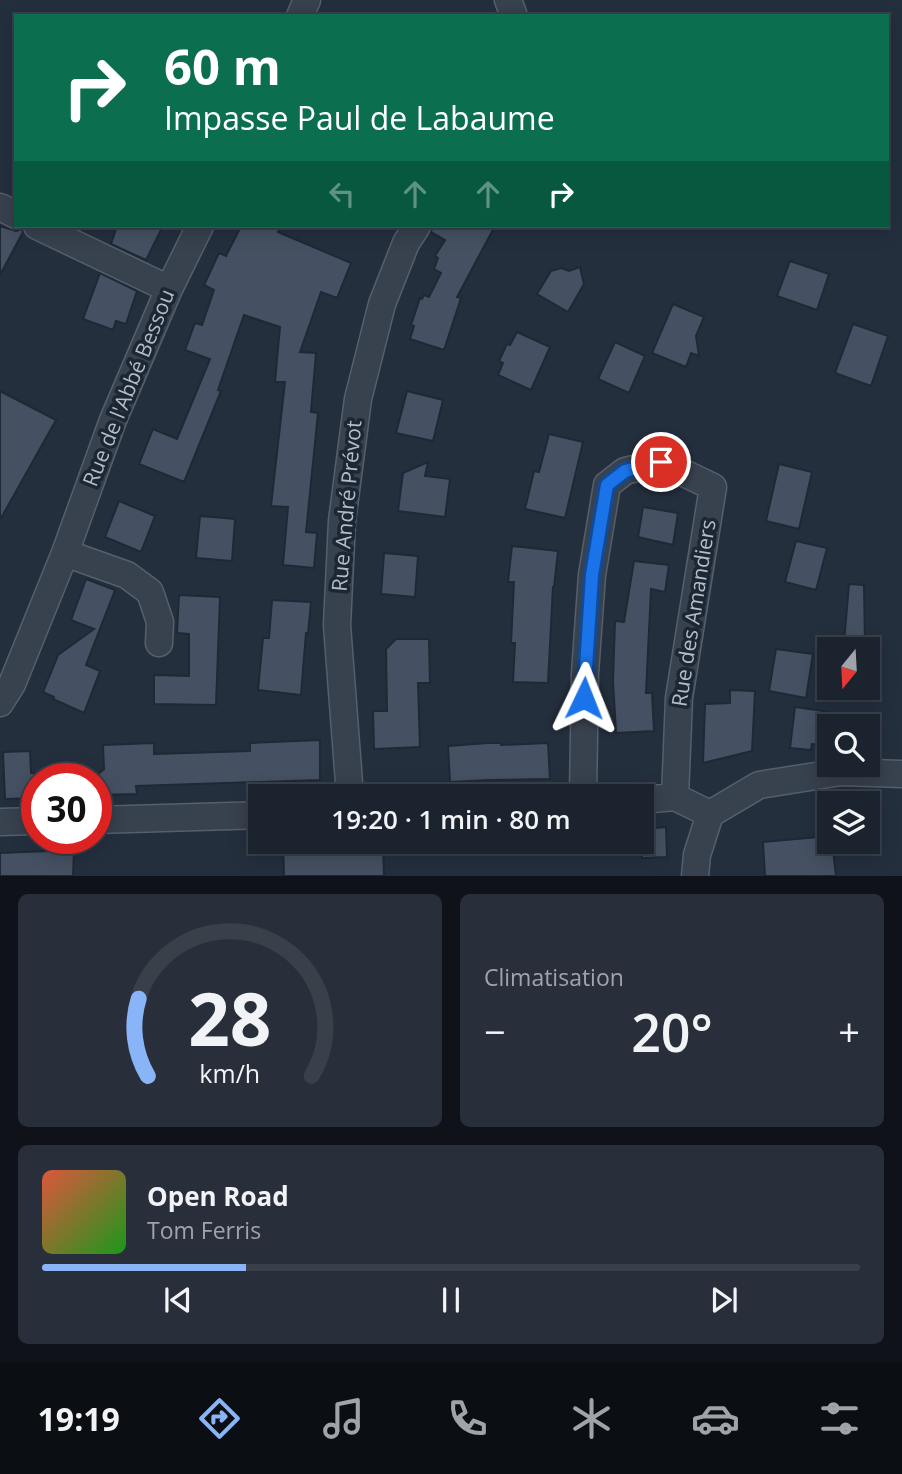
<!DOCTYPE html>
<html lang="fr">
<meta charset="utf-8">
<style>
body{margin:0;font-family:"Open Sans",sans-serif;background:#282f3a;color:#f1f3f6;height:100vh;display:flex;flex-direction:column;font-size:26px;white-space:nowrap}
*{box-sizing:border-box;margin:0}
p{font-size:23px;color:#a0a4aa}
.icon{flex:none;width:38px;height:38px;fill:none;stroke:currentColor;stroke-width:2;stroke-linecap:round;stroke-linejoin:round}
.map{position:relative;height:876px;overflow:hidden}
.drawer{display:flex;flex-direction:column;gap:18px;padding:18px;background:#0f1319;flex:1}
.drawer>*{flex:none}
.top-card{position:absolute;left:14px;top:14px;width:875px;height:214px;border-radius:0px;box-shadow:0 4px 18px #0003,0 0 0 2px #39404a;background:#0b6e4f;color:#fff;overflow:hidden}
.needle{width:46px;rotate:198deg}
.tools{position:absolute;left:817px;top:637px;display:grid;gap:14px}
.tools a{display:grid;place-items:center;width:63px;height:63px;border-radius:0px;background:#1b232e;box-shadow:0 4px 18px #0003,0 0 0 2px #39404a;font-size:35px}
.speed{position:absolute;left:21px;top:763px;display:flex;gap:14px;font-size:35px;font-weight:700;text-align:center}
.speed>*{display:grid;place-content:center;width:91px;height:91px;border-radius:50%;background:#1b232e;box-shadow:0 4px 18px #0003,0 0 0 2px #39404a;line-height:1}
.speed .limit{border:10px solid #d22;background:#fff;color:#111}
.pin{position:absolute;display:grid;place-items:center;width:60px;height:60px;color:#fff;margin:-30px;border:4px solid #fff;border-radius:50%;box-shadow:0 2px 7px #0007}
.me{position:absolute;width:77px;margin:-38px;rotate:2deg;stroke-linejoin:round;filter:drop-shadow(0 0 5px #0008)}
.turn{display:flex;align-items:center;gap:24px;height:147px;padding:0 35px;font-size:32px}
.turn .icon{width:91px;height:91px;stroke-width:2.5}
.turn b{display:block;font-size:49px;line-height:60px}
.lanes{display:flex;align-items:center;height:66px;padding:0 35px;background:#0003;justify-content:center;gap:35px;direction:ltr}
.lanes .off{opacity:.35}
.big{font-size:52px;font-weight:600;line-height:1.1}
.drawer .widget{flex:1;display:flex;flex-direction:column;justify-content:center;gap:10px;min-width:0;padding:0 24px;border-radius:10px;background:#282f3a}
.drawer .dial{align-items:center;gap:0}
.dial svg{height:182px;overflow:visible;fill:none;stroke:#39404a;stroke-width:7;stroke-linecap:round;text-anchor:middle}
.dial text{fill:#f1f3f6;stroke:none}
.song{display:flex;align-items:center;gap:21px}
.cover{width:84px;height:84px;border-radius:10px;background:linear-gradient(135deg,hsl(10 70% 55%),hsl(120 70% 35%))}
.played{height:7px;border-radius:4px;background:linear-gradient(90deg,#8ab4f8 25%,#39404a 25%)}
.keys{display:flex;justify-content:space-around;direction:ltr}
.heat{display:flex;justify-content:space-between;align-items:center;font-size:38px;direction:ltr}
.drawer .tiles{flex:1;display:grid;gap:18px;grid-template-columns:1fr 1fr}
.widget:last-child{grid-column:span 2}
.trip{position:absolute;left:248px;top:784px;width:406px;height:70px;border-radius:0px;background:#1b232e;box-shadow:0 4px 18px #0003,0 0 0 2px #39404a;font-weight:600;line-height:70px;text-align:center}
.tabs{display:flex;height:112px;justify-content:space-around;align-items:center;background:#0b0e12;color:#a0a4aa}
.tabs .icon{width:49px;height:49px}
.tabs .active{color:#8ab4f8}
.tabs b{font-size:32px;color:#f1f3f6}
.map>svg:first-child{display:block}
.building{fill:#455162;stroke:#1f2835;stroke-width:2}
.lines{fill:none;stroke-linecap:round;stroke-linejoin:round}
.minor-casing{stroke:#565f6c;stroke-width:29}
.minor{stroke:#38414e;stroke-width:26}
.route-casing{stroke:#114b97;stroke-width:18}
.route{stroke:#1a73e8;stroke-width:12}
.labels{text-anchor:middle;stroke-width:7;stroke-linejoin:round;paint-order:stroke}
.street-label{font-size:21px;fill:#b4bcc9;stroke:#1d2633}
</style>
<div class="map">
<svg width="902" height="876" viewBox="0 0 902 876">
<rect width="100%" height="100%" fill="#242f3e"/>
<path class="building" d="M0,226L16,231L22,229L23,232L0,275Z
M117,226H163L146,260L111,244Z
M241,226H282L278,232L351,263L337,298L321,292L300,352L316,353L311,412L318,413L306,532L317,533L314,568L283,565L288,507L271,506L285,382H275L280,327L244,315L218,390L221,391L184,482L139,464L153,429L177,439L210,359L185,350L195,323L202,325L214,290L204,285L219,253L226,256Z
M433,226H495L457,297L461,298L444,350L410,339L414,326L411,325L420,298L422,299L424,295L429,297L441,273L434,269L438,258L435,256L445,240L431,232Z
M790,261L829,274L817,310L777,296Z
M580,267L584,284L568,312L537,294L551,271L561,268L569,271Z
M100,273L137,291L126,324L116,321L113,330L83,319Z
M673,304L704,317L696,336L699,356L691,353L686,367L652,353Z
M853,324L888,336L871,386L835,373Z
M517,332L550,347L531,390L498,375L503,363L499,361L507,344L510,345Z
M615,342L645,356L629,393L598,379Z
M0,391L56,420L0,520Z
M407,391L443,400L433,441L396,433Z
M549,434L583,442L565,518L525,509L534,471L539,472Z
M428,462L425,476L450,479L445,517L398,511L403,473Z
M779,464L812,472L799,529L766,521Z
M119,501L155,516L141,552L105,537Z
M643,507L678,513L673,545L638,537Z
M200,516L235,519L232,561L196,558Z
M796,541L827,548L816,590L785,582Z
M512,546L558,551L554,587H553L548,683L513,682L515,643H511L514,582H508Z
M384,553L418,556L415,597L381,594Z
M634,561L669,565L665,592L651,589L646,693H652L654,731L616,733L613,681L615,621L624,622Z
M86,579L115,590L86,665L100,671L84,713L53,699L54,697L43,692L58,655L94,629L71,620Z
M849,584L864,585L865,644L844,643Z
M179,595L220,597L216,705L154,704V675L189,676V634L177,633Z
M272,600L311,602L308,633H306L301,695L258,690L263,638H269Z
M396,639H429L430,683H418L420,747L374,749L373,711H387L386,649Z
M776,649L813,654L806,698L769,691Z
M730,690L755,691L752,751L703,763L705,704L730,703Z
M795,707L830,712V746L812,744L811,750L790,748Z
M320,740V780L136,786L137,794L96,795V776L104,769L103,745L154,743V754L250,751V743Z
M488,743H501V745L548,743L550,779L491,780L450,782L448,746Z
M30,751L31,773H37V798L5,799L3,752Z
M666,827L667,857L642,858V829Z
M830,836V842H832L836,876H765L763,842Z
M283,842H383L384,876H284Z
M74,850L73,876H0V853Z"/>
<g class="lines">
<defs>
<path id="minor" d="M508,0L514,16
M300,16L307,0
M0,207L16,215
M37,226L169,289
M65,553L127,575L150,592L160,622L159,643
M0,703L12,684L65,553L113,420L169,289L200,226
M350,796L337,625L342,521L358,399L382,304L406,243L417,226
M583,796L585,673L592,575L607,485L625,471L661,462L713,487L679,698L675,797
M642,800L675,797L710,814L759,785L841,772L902,774
M96,820L261,815
M0,822L37,821
M695,876L697,855L710,814"/>
</defs>
<use href="#minor" class="minor-casing"/>
<use href="#minor" class="minor"/>
</g>
<g class="lines">
<defs>
<path id="route" d="M584,698L592,575L607,485L625,471L661,462"/>
</defs>
<use href="#route" class="route-casing"/>
<use href="#route" class="route"/>
</g>
<g class="labels">
<g class="street-label">
<text transform="translate(129 388) rotate(-68)" y="7">Rue de l'Abbé Bessou</text>
<text transform="translate(347 506) rotate(-85)" y="7">Rue André Prévot</text>
<text transform="translate(694 613) rotate(-81)" y="7">Rue des Amandiers</text>
</g>
</g>
</svg>
<div class="tools">
<a><svg class="needle" viewBox="-14 -14 28 28"><path d="M0-13l5 13h-10z" fill="#e53935"/><path d="M0 13l5-13h-10z" fill="#a0a4aa"/></svg></a>
<a><svg class="icon" aria-label="search" viewBox="0 0 24 24"><circle cx="10" cy="10" r="6"/><path d="M15 15l6 6"/></svg></a>
<a><svg class="icon" aria-label="layers" viewBox="0 0 24 24"><path d="M12 4l9 5-9 5-9-5zM3 14l9 5 9-5"/></svg></a>
</div>
<div class="speed"><div class="limit">30</div></div>
<div class="pin" style="left:661px;top:462px;background:#d93025"><svg class="icon" aria-label="arrive" viewBox="0 0 24 24"><path d="M6 21V4h12l-3 4 3 4H6"/></svg></div>
<svg class="me" style="left:584px;top:698px" viewBox="-20 -20 40 40"><path d="M0-17L14 15 0 8-14 15z" fill="#1a73e8" stroke="#fff" stroke-width="4"/></svg>
<div class="trip">19:20 · 1 min · 80 m</div>
<div class="top-card">
<div class="turn"><svg class="icon" aria-label="right" viewBox="0 0 24 24"><path d="M7 20v-9h11M14 6l5 5-5 5"/></svg><div><b>60 m</b>Impasse Paul de Labaume</div></div>
<div class="lanes"><svg class="icon off" aria-label="left" viewBox="0 0 24 24"><path d="M17 20v-9H6M10 6l-5 5 5 5"/></svg><svg class="icon off" aria-label="ahead" viewBox="0 0 24 24"><path d="M12 20V5M6 11l6-6 6 6"/></svg><svg class="icon off" aria-label="ahead" viewBox="0 0 24 24"><path d="M12 20V5M6 11l6-6 6 6"/></svg><svg class="icon" aria-label="right" viewBox="0 0 24 24"><path d="M7 20v-9h11M14 6l5 5-5 5"/></svg></div>
</div>
</div>
<section class="drawer">
<div class="tiles">
<div class="widget dial"><svg viewBox="0 0 100 80">
<path d="M14 69A42 42 0 1 1 86 69"/>
<path d="M14 69A42 42 0 0 1 10 35" stroke="#8ab4f8"/>
<text x="50" y="56" font-size="32" font-weight="700">28</text>
<text x="50" y="72" font-size="11">km/h</text>
</svg></div>
<div class="widget"><p>Climatisation</p>
<div class="heat"><a>−</a><b class="big">20°</b><a>+</a></div>
</div>
<div class="widget">
<div class="song"><i class="cover"></i><div><b>Open Road</b><p>Tom Ferris</p></div></div>
<div class="played"></div>
<div class="keys"><svg class="icon" aria-label="previous" viewBox="0 0 24 24"><path d="M18 5L8 12l10 7zM5 5v14"/></svg><svg class="icon" aria-label="pause" viewBox="0 0 24 24"><path d="M8 5v14M16 5v14"/></svg><svg class="icon" aria-label="next" viewBox="0 0 24 24"><path d="M6 5l10 7-10 7zM19 5v14"/></svg></div>
</div>
</div>
</section>
<nav class="tabs">
<b>19:19</b>
<svg class="icon active" aria-label="directions" viewBox="0 0 24 24"><path d="M12 3l9 9-9 9-9-9zM9 14v-3h6M13 9l2 2-2 2"/></svg>
<svg class="icon" aria-label="music" viewBox="0 0 24 24"><path d="M9 18V5l10-2v13"/><circle cx="6" cy="18" r="3"/><circle cx="16" cy="16" r="3"/></svg>
<svg class="icon" aria-label="phone" viewBox="0 0 24 24"><path d="M5 4h4l2 5-3 2q2 4 5 5l2-3 5 2v4C11 20 4 13 5 4z"/></svg>
<svg class="icon" aria-label="climate" viewBox="0 0 24 24"><path d="M12 3v18M4 7l16 10M4 17L20 7"/></svg>
<svg class="icon" aria-label="car" viewBox="0 0 24 24"><path d="M5 17H2v-5l4-1 3-4h7l3 4 3 1v5h-3M9 17h6M6 11h13"/><circle cx="7" cy="17" r="2"/><circle cx="17" cy="17" r="2"/></svg>
<svg class="icon" aria-label="filters" viewBox="0 0 24 24"><path d="M4 7h16M4 17h16"/><circle cx="9" cy="7" r="2"/><circle cx="15" cy="17" r="2"/></svg>
</nav>
